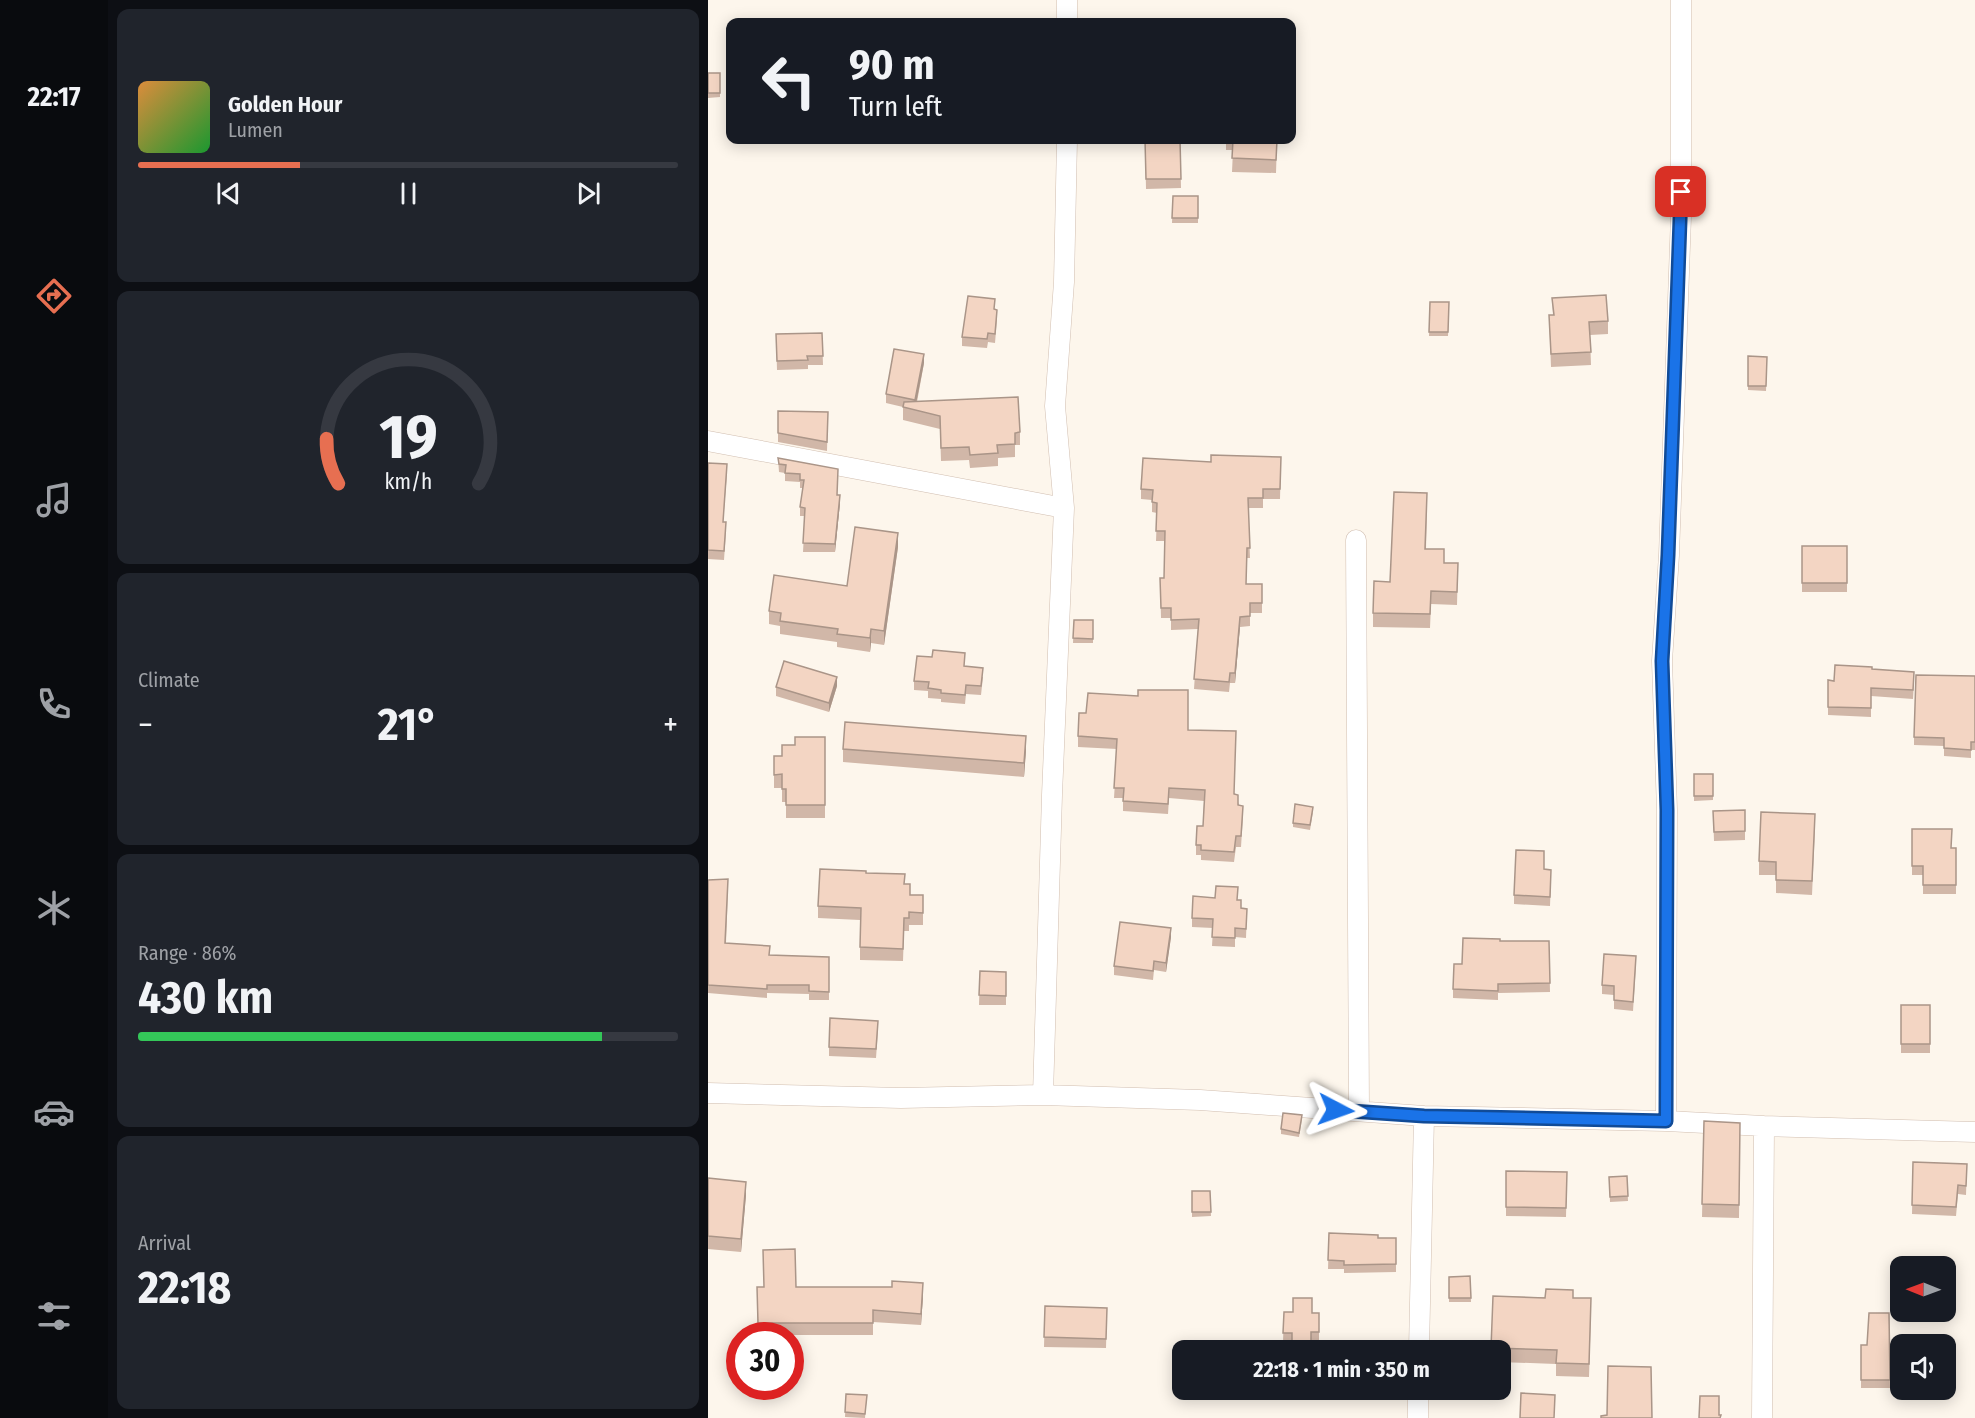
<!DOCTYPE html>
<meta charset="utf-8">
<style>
body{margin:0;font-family:"Fira Sans Condensed",sans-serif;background:#20242c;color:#f1f3f6;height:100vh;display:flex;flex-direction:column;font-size:22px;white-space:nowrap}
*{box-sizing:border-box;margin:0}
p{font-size:20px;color:#9ea1a6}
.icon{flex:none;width:33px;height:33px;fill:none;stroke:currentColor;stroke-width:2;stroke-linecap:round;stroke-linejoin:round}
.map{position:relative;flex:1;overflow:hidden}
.sheet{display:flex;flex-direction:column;gap:9px;padding:9px;background:#0d0f14;width:600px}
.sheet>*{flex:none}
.hud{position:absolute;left:18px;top:18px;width:570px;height:126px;border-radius:12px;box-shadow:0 3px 15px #0003;background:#171b24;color:#f1f3f6;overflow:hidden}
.needle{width:39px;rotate:271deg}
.buttons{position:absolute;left:1182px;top:1256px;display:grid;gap:12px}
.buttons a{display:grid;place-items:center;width:66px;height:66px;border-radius:12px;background:#171b24;box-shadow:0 3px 15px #0003;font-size:30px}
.speed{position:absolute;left:18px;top:1322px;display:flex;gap:12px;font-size:30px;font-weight:700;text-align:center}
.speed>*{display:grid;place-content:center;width:78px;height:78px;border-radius:50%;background:#171b24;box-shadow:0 3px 15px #0003;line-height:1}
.speed .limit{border:9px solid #d22;background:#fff;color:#111}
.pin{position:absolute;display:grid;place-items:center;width:51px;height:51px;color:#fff;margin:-26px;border-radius:12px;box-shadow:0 3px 9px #0006}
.me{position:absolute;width:66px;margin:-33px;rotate:94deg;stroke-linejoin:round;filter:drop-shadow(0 0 4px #0008)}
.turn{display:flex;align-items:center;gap:21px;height:126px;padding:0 24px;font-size:27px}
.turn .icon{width:78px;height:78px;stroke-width:2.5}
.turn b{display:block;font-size:42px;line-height:51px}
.big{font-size:45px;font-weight:700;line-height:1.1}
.sheet .widget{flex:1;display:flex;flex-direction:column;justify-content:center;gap:9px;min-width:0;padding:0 21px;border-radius:12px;background:#20242c}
.sheet .dial{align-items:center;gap:0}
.dial svg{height:156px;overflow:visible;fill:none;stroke:#363941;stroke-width:7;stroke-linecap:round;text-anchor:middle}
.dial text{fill:#f1f3f6;stroke:none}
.song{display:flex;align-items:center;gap:18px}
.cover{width:72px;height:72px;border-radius:9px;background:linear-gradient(135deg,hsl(30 70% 55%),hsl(130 70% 35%))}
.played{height:6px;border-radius:3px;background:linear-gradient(90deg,#e76f51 30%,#363941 30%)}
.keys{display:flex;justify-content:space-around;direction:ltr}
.heat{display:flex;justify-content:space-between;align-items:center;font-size:33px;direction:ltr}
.charge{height:9px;border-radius:4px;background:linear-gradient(90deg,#34c759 86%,#363941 0)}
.trip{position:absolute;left:464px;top:1340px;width:339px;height:60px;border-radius:12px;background:#171b24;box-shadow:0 3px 15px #0003;font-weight:700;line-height:60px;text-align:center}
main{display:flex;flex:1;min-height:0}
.dock{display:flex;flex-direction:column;width:108px;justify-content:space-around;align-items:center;background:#090b0e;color:#9ea1a6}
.dock .icon{width:42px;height:42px}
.dock .current{color:#e76f51}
.dock b{font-size:27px;color:#f1f3f6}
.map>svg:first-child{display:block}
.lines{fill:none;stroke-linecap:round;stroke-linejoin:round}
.street-casing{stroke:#d1beb0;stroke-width:21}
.street{stroke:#fff;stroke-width:20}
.wall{fill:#d1b7a8}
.shaded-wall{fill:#aa9588}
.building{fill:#f3d5c3;stroke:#aa9588;stroke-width:1.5}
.route-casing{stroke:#114b97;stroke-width:15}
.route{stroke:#1a73e8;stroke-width:10}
</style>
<main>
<nav class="dock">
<b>22:17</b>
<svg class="icon current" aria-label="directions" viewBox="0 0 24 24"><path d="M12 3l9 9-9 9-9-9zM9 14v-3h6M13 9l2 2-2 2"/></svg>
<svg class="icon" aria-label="music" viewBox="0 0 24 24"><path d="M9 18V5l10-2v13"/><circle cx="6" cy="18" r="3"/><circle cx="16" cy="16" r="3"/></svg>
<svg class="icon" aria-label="phone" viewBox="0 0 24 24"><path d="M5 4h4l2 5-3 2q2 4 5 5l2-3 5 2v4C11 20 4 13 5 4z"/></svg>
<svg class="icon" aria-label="climate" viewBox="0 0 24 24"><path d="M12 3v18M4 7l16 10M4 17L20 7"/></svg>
<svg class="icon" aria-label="car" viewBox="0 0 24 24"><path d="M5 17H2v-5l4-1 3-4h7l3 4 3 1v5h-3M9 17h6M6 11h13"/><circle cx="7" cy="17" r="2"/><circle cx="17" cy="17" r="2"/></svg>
<svg class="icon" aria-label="filters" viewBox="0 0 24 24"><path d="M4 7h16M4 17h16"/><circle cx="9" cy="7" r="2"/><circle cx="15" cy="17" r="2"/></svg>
</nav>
<section class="sheet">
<div class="widget">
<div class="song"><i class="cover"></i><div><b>Golden Hour</b><p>Lumen</p></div></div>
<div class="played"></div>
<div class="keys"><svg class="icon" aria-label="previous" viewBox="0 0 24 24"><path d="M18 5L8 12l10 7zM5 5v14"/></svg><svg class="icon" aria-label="pause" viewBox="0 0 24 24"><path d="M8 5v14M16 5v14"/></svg><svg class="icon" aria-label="next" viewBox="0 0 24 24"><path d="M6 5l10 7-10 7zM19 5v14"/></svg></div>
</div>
<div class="widget dial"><svg viewBox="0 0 100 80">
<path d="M14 69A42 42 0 1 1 86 69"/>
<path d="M14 69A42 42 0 0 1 8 46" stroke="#e76f51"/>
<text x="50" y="56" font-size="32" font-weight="700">19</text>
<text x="50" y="72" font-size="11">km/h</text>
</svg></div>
<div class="widget"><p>Climate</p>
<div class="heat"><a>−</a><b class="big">21°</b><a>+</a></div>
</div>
<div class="widget"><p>Range · 86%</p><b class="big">430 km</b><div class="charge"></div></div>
<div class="widget"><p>Arrival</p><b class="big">22:18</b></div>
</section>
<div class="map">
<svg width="1267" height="1418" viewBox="0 0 1267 1418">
<rect width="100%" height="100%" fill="#fdf6ec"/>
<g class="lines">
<defs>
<path id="street" d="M359,0V22
M0,441L356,508
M648,540L651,1111
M0,1093L193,1098L335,1095L492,1100L716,1116L958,1121L1056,1126L1267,1132
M335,1095L344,795L356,508L347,406L356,282L359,140
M958,1121L959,810L954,661L961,555L973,216V0
M711,1350L716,1116
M710,1418V1389
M1054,1418L1056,1126"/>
</defs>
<use href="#street" class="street-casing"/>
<use href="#street" class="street"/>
</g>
<path class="wall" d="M0,73H12V97L0,98Z
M437,140H472L473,188L438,189Z
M518,140H569L568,173L524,172L525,150H518Z
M465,196H490V223H464Z
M844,298L900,321V334L882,335L883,365L843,367L841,315H845Z
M722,302H741L740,336H721Z
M287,309L289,319L287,343L280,342L279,348L254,346V337Z
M114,333L115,365H100V369L69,370L68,334Z
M1040,356L1059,357L1058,391L1040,390Z
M216,363L209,402L312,432V445H307V457L290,458V466L262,468L261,460L233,461L232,429L195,420V407L178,403V394Z
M70,411L120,412L119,451L70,442Z
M573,457L572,499H555V508H540L542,558H539L538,584H554V613H542V626L532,627L527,683H522L521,692L486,689L490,629L463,630V618H453L452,578H456L457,541H448L449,513L444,512V500L433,499V489L503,462Z
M70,458L130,495L132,503L127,552H95L97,516H92V507L95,488H92V482L77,481V473L71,472Z
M0,463L19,474L15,522L18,531L16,560L0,559Z
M719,506L718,549L736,563H750L749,605L723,604L722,628L665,627V613L682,582Z
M1094,546H1139V592H1094Z
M190,547L176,645L163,643L162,652L129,647V642L72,634V626L61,624V611L139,586Z
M366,620H385V643H365Z
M257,666L275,677L273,695L258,694L257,704L233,702V699L220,698V691L206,690V681Z
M1164,669L1206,681L1205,699L1163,696V717L1120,715V680L1126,681Z
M1267,676V750H1263V758L1236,756V746L1206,745V737Z
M129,686L121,712L68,696V687Z
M480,730L527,794L535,816L533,847H528L526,862L493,860V855H488V845L495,826L496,801L461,798L460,814L415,811V798H406L409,749L370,747V736Z
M117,737V818H78V802H74V788H66V756H74L87,745Z
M135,749L318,750L316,777L135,762Z
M986,774H1005V800L986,801Z
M1037,810V840L1006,841L1005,811Z
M605,812L602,830L585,827V823Z
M1107,828L1104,895L1068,893V875H1051V861Z
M1204,829L1243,848H1248V894H1215V875H1204Z
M836,869L843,879L842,906L806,904V895Z
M158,873L196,884L202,895H215V925H201V931H196L195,961L152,960V920L110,918V906Z
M0,880L20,888L18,943L62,955L121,957V1000H101V994L59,993V998L0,993Z
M529,900L533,908L539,909L538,938L527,937V947L504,946L505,928L484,927V918Z
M463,937L458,972L446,970L445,980L406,975V966Z
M792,941H841L842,992L790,993V1000L745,998V989L754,964Z
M928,965L925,1011L906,1009V995L894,994V985Z
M272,971L298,972V1005H271Z
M1193,1005H1222V1053H1193Z
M170,1030L168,1058L121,1056V1047Z
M594,1119L591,1137L573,1134V1129Z
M996,1121L1032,1123L1031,1218L994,1217Z
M1205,1162L1259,1164L1258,1195L1250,1194L1248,1216L1204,1214Z
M798,1171L859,1172L858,1217L798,1216Z
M919,1176L920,1201L902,1202L901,1177Z
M0,1178L38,1195L33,1252L0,1249Z
M484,1191H502L503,1216L484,1217Z
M621,1233L670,1238H688V1272L636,1273V1269H620Z
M762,1276L763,1302H741V1277Z
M49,1287H88L215,1295L213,1325L165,1322V1335H50Z
M785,1296L865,1298L883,1312L881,1377L848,1376V1364L792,1362V1350H783Z
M337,1306L399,1308L398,1348L336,1347Z
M576,1312L611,1313V1341H603V1350H584V1342H575Z
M1181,1313L1182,1388H1153V1345H1159Z
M138,1394L159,1395L157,1418L137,1417Z"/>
<path class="shaded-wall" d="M216,354V363L207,409V400Z
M132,495V503L127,552V544Z
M190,533V547L176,645V631Z
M532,617V627L527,683V673Z
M163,629V643L162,652V638Z
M129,677V686L121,712V703Z
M318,736V750L316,777V763Z
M463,928V937L458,972V963Z
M38,1182V1195L33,1252V1239Z
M215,1283V1295L213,1325V1314Z"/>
<path class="building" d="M0,73H12V93H0Z
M437,140H472L473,179H438Z
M525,140H569L568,160L524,158Z
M465,196H490V218H464Z
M898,295L900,321L881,322L883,352L843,354L841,315H846L844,298Z
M260,296L287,299L286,309L289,310L287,334L280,333L279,339L254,337Z
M722,302H741L740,332H721Z
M114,333L115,356H99L100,360L69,361L68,334Z
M186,349L216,354L207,400L178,394Z
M1040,356L1059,357L1058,386H1040Z
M310,397L312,432L307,433V444L289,445L290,453L262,455L261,447L233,448L232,416L195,407L196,402Z
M70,411L120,412L119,442L70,433Z
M503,455L573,457L572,489H555V498H540L542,548H539L538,584H554V603H542V616L532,617L527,673H522L521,682L486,679L491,619L463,620V608H453L452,578H456L457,531H448L449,503L444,502L445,490L433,489L435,458L503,462Z
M70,458L130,469L129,495H132L127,544L95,543L97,508L92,507L96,480H92V474L77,473L78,465L71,464Z
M0,463L19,464L15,522H18L16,551L0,550Z
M686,492L719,493L717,549H736V563H750L749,592L723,591L722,614L665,613L666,581L682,582Z
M147,527L190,533L176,631L163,629L162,638L129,634L130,629L72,621L73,613L61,611L66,575L139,586Z
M1094,546H1139V583H1094Z
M366,620H385V639L365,638Z
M225,650L257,653L256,666L275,668L273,686L258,685L257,695L233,693V690L220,688L221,682L206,681L209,656L224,657Z
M76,661L129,677L121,703L68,687Z
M1127,665L1164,667V669L1206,672L1205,690L1163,688V708L1120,707V680L1126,681Z
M1208,675L1267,676V742H1263V750L1236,748V738L1206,737Z
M430,690H480V730L528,731L526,794L530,795V805L535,806L533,836H528L526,852L493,850V845H488L489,826H495L497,790L461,788L460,804L415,801L416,788H406L409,739L370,736L371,713H378L380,693L430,696Z
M137,722L318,736L316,763L135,749Z
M87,737H117V805H78V789H74V774L66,775V756H74V745H87Z
M986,774H1005V796H986Z
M587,804L605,807L602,825L585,823Z
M1037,810V831L1006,832L1005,811Z
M1053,812L1107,814L1104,881L1068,880V862L1051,861Z
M1204,829H1244L1243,848H1248V885H1215V866H1204Z
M808,850L836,851V869L843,870L842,897L806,895Z
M112,869L158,871V873L197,874L196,884H202V895H215V913L201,912V918H196L195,949L152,947L153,908L110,906Z
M20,879L17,943L62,946L61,955L121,957V992L101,991V985H59V989L0,985V880Z
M508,886L530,887L529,900H533V908L539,909L538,929L527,928V938L504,937L505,919L484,918L485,896L507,898Z
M412,922L463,928L458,963L446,961L445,971L406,966Z
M755,938L792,939V941H841L842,983L790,984V991L745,989L746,964H754Z
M896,954L928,956L925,1002L906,1000V986L894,985Z
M272,971L298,972V996L271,995Z
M1193,1005H1222V1044H1193Z
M122,1018L170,1021L168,1049L121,1047Z
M575,1113L594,1115L591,1133L573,1129Z
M996,1121L1032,1123L1031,1205L994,1204Z
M1205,1162L1259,1164L1258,1186L1250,1185L1248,1207L1204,1205Z
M798,1171L859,1172L858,1208L798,1207Z
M919,1176L920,1196L902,1197L901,1177Z
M0,1178L38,1182L33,1239L0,1236Z
M484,1191H502L503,1212H484Z
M621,1233L670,1235V1238H688V1264L636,1265V1261L620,1260Z
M87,1249L88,1287H184V1281L215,1283L213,1314L165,1310V1323H50L49,1287H56L55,1250Z
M762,1276L763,1298H741V1277Z
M838,1289L865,1290V1298H883L881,1364L848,1363L849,1350L783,1348L785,1296L837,1298Z
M585,1298H604V1313H611V1332H603V1346H584V1333H575L576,1312H585Z
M337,1306L399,1308L398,1339L336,1337Z
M1161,1313H1181L1182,1380H1153V1345H1159Z
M900,1366L943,1367L944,1418H893V1416L899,1415Z
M813,1393L847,1395L846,1418H812Z
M138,1394L159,1395L157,1414L137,1412Z
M992,1396H1011V1415H1013L1012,1418H991Z"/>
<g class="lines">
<defs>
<path id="route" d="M628,1110L716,1116L958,1121L959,810L954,661L960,555L973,192"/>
</defs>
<use href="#route" class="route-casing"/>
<use href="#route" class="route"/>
</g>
</svg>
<div class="buttons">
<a><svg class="needle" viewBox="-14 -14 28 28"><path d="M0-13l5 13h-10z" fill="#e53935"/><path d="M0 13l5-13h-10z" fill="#9ea1a6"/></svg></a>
<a><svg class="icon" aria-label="sound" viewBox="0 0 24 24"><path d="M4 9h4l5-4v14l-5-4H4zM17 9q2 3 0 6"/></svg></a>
</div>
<div class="speed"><div class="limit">30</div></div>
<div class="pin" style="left:973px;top:192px;background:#d93025"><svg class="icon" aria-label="arrive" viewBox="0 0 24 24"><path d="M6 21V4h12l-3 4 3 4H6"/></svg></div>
<svg class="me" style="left:628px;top:1110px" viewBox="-20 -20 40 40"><path d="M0-17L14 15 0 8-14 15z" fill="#1a73e8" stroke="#fff" stroke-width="4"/></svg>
<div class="trip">22:18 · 1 min · 350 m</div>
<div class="hud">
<div class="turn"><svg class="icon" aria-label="left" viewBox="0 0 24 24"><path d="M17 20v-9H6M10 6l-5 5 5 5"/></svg><div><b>90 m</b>Turn left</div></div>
</div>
</div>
</main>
